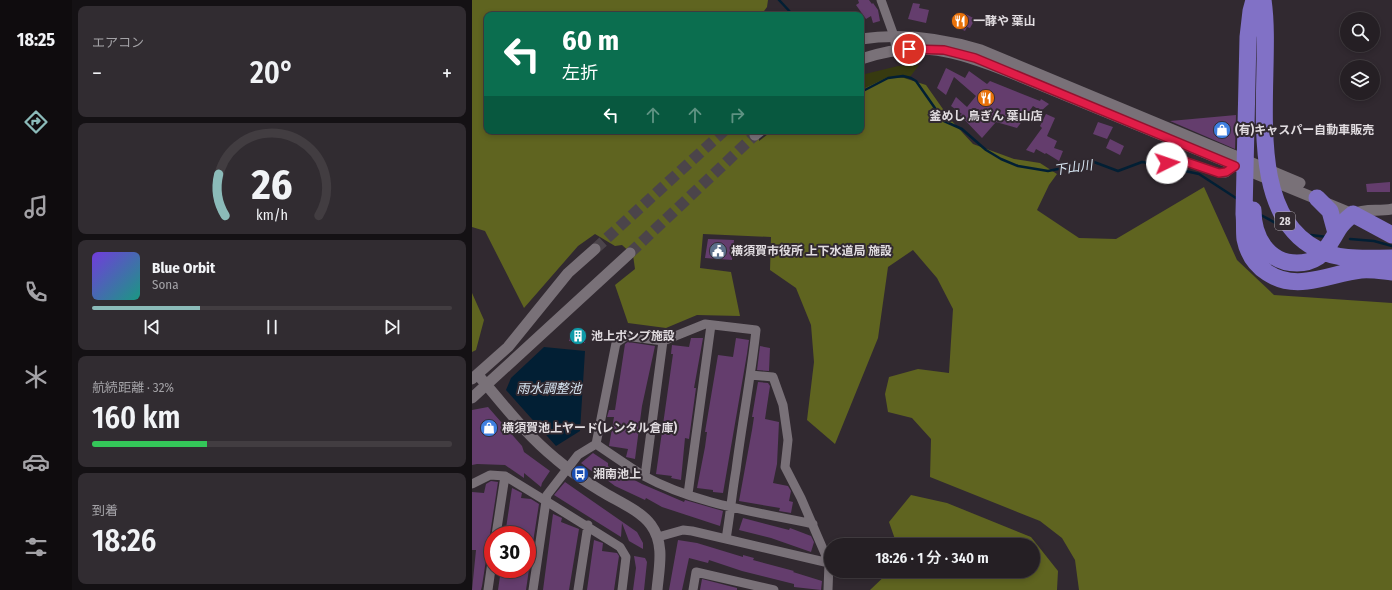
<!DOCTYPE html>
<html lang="ja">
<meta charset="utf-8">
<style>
body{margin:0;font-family:"Fira Sans Condensed","Noto Sans JP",sans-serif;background:#312c31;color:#f1f3f6;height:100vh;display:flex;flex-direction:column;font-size:15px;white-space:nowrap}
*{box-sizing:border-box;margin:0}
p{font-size:13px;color:#a3a2a6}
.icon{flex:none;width:22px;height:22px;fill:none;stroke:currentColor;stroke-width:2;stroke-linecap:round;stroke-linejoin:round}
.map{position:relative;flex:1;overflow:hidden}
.panel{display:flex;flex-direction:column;gap:6px;padding:6px;background:#141114;width:400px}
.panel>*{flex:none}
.banner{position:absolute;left:12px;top:12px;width:380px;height:122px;border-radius:8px;box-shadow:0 2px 6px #0003,0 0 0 1px #423d41;background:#0b6e4f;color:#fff;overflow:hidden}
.buttons{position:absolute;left:868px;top:12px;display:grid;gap:8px}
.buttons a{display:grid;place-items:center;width:40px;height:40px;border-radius:50%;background:#251f24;box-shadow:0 2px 6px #0003,0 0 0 1px #423d41;font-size:20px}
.speed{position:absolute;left:12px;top:526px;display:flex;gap:8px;font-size:20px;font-weight:700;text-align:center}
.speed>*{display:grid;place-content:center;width:52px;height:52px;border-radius:50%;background:#251f24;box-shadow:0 2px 6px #0003,0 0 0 1px #423d41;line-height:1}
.speed .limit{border:6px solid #d22;background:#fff;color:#111}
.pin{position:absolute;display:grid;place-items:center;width:34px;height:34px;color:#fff;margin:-17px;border:2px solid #fff;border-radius:50%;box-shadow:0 1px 4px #0007}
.me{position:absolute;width:44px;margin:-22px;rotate:86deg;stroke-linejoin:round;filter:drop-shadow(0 0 3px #0008)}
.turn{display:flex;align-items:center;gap:14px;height:84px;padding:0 12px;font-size:18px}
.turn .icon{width:52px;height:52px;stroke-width:2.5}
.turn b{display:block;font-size:28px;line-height:34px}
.lanes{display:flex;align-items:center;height:38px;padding:0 12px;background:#0003;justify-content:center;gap:20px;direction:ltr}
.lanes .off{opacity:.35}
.big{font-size:30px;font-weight:600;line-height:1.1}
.panel .card{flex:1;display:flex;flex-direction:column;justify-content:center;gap:6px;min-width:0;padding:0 14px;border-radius:8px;background:#312c31}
.panel .dial{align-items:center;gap:0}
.dial svg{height:104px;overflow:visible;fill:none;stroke:#423d41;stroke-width:7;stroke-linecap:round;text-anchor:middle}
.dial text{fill:#f1f3f6;stroke:none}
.song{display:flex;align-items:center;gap:12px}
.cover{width:48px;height:48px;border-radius:6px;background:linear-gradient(135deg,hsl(260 70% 55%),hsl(170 70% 35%))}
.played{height:4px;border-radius:2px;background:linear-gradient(90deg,#8bbbb9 30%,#423d41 30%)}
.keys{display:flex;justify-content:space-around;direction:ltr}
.heat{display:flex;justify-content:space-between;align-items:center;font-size:22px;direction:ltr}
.charge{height:6px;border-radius:3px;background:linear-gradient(90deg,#34c759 32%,#423d41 0)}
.trip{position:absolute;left:352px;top:538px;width:216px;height:40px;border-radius:20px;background:#251f24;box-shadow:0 2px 6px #0003,0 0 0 1px #423d41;font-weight:600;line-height:40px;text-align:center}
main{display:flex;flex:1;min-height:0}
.dock{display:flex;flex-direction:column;width:72px;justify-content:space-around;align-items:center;background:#0f0c0e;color:#a3a2a6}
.dock .icon{width:28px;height:28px}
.dock .current{color:#8bbbb9}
.dock b{font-size:18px;color:#f1f3f6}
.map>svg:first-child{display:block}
.green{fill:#373a10}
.forest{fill:#5f6420}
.water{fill:#021f34}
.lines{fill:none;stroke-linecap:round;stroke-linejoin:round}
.stream{stroke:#021f34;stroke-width:2.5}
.building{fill:#643d6d}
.tertiary-tunnel{stroke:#4b444a;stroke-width:11;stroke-dasharray:11 5.5;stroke-linecap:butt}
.minor{stroke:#797178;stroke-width:9}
.tertiary{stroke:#797178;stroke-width:11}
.motorway{stroke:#8171c6;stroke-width:17}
.route-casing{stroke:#92132f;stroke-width:10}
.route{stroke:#e11d48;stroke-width:7}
.labels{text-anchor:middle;stroke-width:4;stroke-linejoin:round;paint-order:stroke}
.shield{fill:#312930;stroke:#aca6ab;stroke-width:1}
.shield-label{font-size:11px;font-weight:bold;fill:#e1dce0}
.poi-label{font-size:12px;font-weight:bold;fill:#e1dce0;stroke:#312930;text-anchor:start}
.water-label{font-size:13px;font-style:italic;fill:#d5e4f1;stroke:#312930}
</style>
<main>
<nav class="dock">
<b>18:25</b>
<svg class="icon current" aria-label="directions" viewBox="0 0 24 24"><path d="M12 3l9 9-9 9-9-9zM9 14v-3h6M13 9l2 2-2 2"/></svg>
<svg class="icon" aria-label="music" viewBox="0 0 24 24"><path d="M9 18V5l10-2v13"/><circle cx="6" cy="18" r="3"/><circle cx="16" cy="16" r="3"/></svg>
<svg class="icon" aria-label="phone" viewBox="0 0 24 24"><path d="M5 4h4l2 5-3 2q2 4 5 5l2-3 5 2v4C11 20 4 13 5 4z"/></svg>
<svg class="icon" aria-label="climate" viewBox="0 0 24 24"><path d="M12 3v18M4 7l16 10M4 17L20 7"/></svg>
<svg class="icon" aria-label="car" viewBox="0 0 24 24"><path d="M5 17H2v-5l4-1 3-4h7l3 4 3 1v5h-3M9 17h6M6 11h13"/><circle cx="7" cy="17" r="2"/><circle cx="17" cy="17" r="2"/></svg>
<svg class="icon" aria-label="filters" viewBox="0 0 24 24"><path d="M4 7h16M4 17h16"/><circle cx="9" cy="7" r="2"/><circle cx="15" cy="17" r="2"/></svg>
</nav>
<section class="panel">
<div class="card"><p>エアコン</p>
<div class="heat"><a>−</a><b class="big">20°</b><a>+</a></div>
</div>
<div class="card dial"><svg viewBox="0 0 100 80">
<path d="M14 69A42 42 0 1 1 86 69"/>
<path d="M14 69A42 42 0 0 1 9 37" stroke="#8bbbb9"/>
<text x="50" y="56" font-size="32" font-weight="700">26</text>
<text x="50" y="72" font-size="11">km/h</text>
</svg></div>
<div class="card">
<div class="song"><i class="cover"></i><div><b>Blue Orbit</b><p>Sona</p></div></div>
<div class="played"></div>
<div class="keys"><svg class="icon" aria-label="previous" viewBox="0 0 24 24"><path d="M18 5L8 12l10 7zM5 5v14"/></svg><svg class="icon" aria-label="pause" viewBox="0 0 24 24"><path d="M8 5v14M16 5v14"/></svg><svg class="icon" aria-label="next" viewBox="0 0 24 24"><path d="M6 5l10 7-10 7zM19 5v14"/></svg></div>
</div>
<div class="card"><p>航続距離 · 32%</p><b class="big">160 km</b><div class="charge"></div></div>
<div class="card"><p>到着</p><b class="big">18:26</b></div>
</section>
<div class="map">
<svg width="920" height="590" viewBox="0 0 920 590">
<rect width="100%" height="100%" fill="#312930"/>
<path class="green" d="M447,65L432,85L389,96V75L426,66Z"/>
<path class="forest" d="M0,0H296L295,7L289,15H15V131H287V141L300,131H389V90L416,77L432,78L454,85L478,119L501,144L542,159L568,163L585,174L577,185L565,210L607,238L644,239L732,187L765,260L802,295L920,303V590H607L603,560L590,538L568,521L458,477L459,439L440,418L416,412L413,394L417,377L446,369L477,373L481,309L465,278L441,250L416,267L406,338L363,444L335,420L342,362L339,325L324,288L298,270L299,237L231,234L228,268L259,272L268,316L225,315L194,328L156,323L143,285L163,269L161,255L150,245L143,246L123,234L106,246L52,308L13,231L0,227Z
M0,293L12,320L4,350L0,352Z
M439,495L475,503L559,537L586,571L585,590H398L418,571H561V545H425L417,522Z"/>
<path class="water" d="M72,347L113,351L108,431L84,446L34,390L39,378Z"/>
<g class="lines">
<path class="stream" d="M307,0L321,15
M389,92L416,78L431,76L439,78L444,81L472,121L490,129L514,150L529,159L546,166L576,171L622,162L646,171L670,162L690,165
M695,167L727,174L767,200
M787,214L811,227
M839,235L855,237
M878,239L902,241L920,246"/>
</g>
<path class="building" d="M386,0H397L400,4L401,3L406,10L408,21L401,23L399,16L394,19L384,5L387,3Z
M441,3L448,4L447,8L457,10L454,23L436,19Z
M492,13L503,19L498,28L495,27L493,31L485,27Z
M474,68L493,78L497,71L515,84L518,81L568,101L569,99L577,104L569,111L561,106L545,128L524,122L510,138L488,115L490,114L479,106L484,97L495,107L504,96L482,77L474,95L465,88Z
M574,114L583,118L575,136L585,141L582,148L591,151L587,161L574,153L573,154L564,149L562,153L554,150L570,128L568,126Z
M764,115L763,149L698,121Z
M626,122L641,127L635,139L621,134Z
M638,139L652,146L648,155L634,148Z
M918,182V192H895L894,184Z
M236,239L262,240L260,260L233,258Z
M99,330L114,331L113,343L97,341Z
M219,338H231L222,388H224L217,439L213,438L209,480L199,478L200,476L184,474L201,354H199L200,345L217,347Z
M264,338L277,340L275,354L251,493L241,492V490L225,488L233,447L235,432H233L246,355L261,357Z
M156,342L183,346L170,406L163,459L154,457L156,449L137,446L142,417H135L137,410H143L153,344Z
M288,346L298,348L297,371L285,370Z
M286,382L296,383L298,386L293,419L307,422L305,464L301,483L316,486L319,491L317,501L321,502L319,513L307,511L308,508L267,501L280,430L282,417H280Z
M16,407L50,446L52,452L78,471L70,483L69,487L52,473V478L33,465L5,464L0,465V410Z
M121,453L136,463V466L170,484L212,502L213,500L251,511L248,526L190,507L174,498L173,500L143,486L131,477L130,479L109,463Z
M19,481L26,482L10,586L9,590H0L4,550H0V492L12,493L14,484Z
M93,482L165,532L171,543V549L157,541L150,523L149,537L82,495Z
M40,488L50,493L49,498L59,499L67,504L59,555H55V535H33Z
M81,514L90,518L89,522L107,529L97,590H71Z
M271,518L317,530L318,528L339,536L342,542L339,552L299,538L267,530Z
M122,540L131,543L130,551L145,553L147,556L142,590H115Z
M206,540L225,543L271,557V555L282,558L281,560L322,571L321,572L350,581L349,590L322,587V584L270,571L237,560L236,563L217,558L210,590H197Z
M162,556L173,558L175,562L172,590H161L164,568Z
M29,569H57L54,590H26Z
M230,579L265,588V590H228Z"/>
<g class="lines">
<path class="tertiary-tunnel" d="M123,249L252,131
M158,253L283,135"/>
<path class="minor" d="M409,0L422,36L424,49
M687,174L695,163L703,158L747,173H754L763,165
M279,375L301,377L311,405L316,440L313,467L329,498L357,563
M173,476L191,341
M0,484L18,475L33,476L74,501L75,495L106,455L124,444
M216,494L239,325
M24,535L33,476
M186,537L211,530L220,531L357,563L356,590
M254,539C258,516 260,493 264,470C270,423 279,377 284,330L233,324L191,341L154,336L144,343L124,444C140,455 156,466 172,476C223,504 285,512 341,524
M16,590L21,555
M61,590L74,501L148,547L154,557L150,590
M106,590L116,525
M221,590L224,572L302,590"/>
<path class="tertiary" d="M389,39C430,33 469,38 509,50L828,183
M389,59C447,39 485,51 539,73L881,214C893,208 907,212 920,209
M283,135L288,131
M6,375C31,404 54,435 84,459C98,471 114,482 129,491C145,501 168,510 179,525C193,544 187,568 185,590
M0,379L36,347L96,273L123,249
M0,398L158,253"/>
<path class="motorway" d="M782,0L779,11L776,37L772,214C773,222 772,231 773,239C779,269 806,285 835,281C853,279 871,272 889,270C900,269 910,271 920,272
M791,0C802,72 767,210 845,249C867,261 896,258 920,258
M845,198L858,211L864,233
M781,210C781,236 795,263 825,263C832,263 840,261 846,257C856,250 861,237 868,227C871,222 876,218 881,214
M881,214L920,235"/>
</g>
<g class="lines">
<defs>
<path id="route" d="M437,49L472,50L503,58L763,166L754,172L747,173L703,158L695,163"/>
</defs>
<use href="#route" class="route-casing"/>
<use href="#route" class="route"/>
</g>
<defs>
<symbol id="restaurant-disc" viewBox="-11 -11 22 22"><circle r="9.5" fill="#e8710a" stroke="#312930"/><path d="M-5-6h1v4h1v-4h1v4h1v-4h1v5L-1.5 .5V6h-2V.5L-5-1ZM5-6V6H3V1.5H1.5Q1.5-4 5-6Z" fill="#fff"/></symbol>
<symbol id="shop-disc" viewBox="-11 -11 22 22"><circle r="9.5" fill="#3f7fe0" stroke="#312930"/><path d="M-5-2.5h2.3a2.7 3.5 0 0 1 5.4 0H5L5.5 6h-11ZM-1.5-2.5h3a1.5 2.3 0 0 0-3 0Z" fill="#fff"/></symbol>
<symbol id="civic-disc" viewBox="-11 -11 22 22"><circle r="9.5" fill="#5c6f8a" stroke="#312930"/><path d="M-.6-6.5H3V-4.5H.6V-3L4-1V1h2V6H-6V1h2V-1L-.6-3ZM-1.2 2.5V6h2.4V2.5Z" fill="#fff"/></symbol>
<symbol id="building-disc" viewBox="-11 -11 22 22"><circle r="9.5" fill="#0f9aa8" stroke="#312930"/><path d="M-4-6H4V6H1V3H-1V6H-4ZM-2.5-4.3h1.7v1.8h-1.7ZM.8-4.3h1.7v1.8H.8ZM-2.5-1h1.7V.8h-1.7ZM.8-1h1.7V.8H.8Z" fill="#fff"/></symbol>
<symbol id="bus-disc" viewBox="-11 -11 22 22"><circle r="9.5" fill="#1a4fb4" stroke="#312930"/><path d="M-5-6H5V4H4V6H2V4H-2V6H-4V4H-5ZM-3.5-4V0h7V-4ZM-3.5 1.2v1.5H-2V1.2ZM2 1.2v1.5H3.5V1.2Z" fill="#fff"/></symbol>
</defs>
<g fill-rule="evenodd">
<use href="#restaurant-disc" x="478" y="11" width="20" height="20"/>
<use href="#restaurant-disc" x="504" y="88" width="20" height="20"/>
<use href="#shop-disc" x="740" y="120" width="20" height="20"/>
<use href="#civic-disc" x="236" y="241" width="20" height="20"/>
<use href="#building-disc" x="96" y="326" width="20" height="20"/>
<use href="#shop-disc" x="7" y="418" width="20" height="20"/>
<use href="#bus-disc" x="98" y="464" width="20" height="20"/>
</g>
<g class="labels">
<rect class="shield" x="803" y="212" width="20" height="18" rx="3"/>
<g class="shield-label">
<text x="813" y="225">28</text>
</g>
<g class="poi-label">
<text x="501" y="25">一酵や 葉山</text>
<text x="514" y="120" text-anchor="middle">釜めし 鳥ぎん 葉山店</text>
<text x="763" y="134">(有)キャスパー自動車販売</text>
<text x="259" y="255">横須賀市役所 上下水道局 施設</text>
<text x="119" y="340">池上ポンプ施設</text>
<text x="30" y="432">横須賀池上ヤード(レンタル倉庫)</text>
<text x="121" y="478">湘南池上</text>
</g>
<g class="water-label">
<text transform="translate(601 167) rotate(-8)" y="5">下山川</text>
<text x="77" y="393">雨水調整池</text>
</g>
</g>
</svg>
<div class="buttons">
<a><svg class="icon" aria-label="search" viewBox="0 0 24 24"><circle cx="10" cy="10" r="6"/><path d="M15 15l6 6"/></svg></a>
<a><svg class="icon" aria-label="layers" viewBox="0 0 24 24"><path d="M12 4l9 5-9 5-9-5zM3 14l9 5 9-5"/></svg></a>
</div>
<div class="speed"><div class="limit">30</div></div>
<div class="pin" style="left:437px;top:49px;background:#d93025"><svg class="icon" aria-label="arrive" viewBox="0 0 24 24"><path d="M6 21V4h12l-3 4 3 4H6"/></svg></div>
<svg class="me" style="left:695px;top:163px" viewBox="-20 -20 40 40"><circle r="19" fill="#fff"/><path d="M0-13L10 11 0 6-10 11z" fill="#e11d48"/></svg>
<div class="trip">18:26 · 1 分 · 340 m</div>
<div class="banner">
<div class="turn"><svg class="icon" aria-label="left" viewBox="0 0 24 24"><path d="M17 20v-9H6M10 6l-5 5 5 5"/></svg><div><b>60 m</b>左折</div></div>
<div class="lanes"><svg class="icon" aria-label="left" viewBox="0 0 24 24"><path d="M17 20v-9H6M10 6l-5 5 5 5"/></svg><svg class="icon off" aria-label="ahead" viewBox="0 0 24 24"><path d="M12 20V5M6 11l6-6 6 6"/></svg><svg class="icon off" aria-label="ahead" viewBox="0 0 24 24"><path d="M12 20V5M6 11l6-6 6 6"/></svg><svg class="icon off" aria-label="right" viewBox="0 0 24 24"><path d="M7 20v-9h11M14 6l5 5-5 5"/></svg></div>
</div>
</div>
</main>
